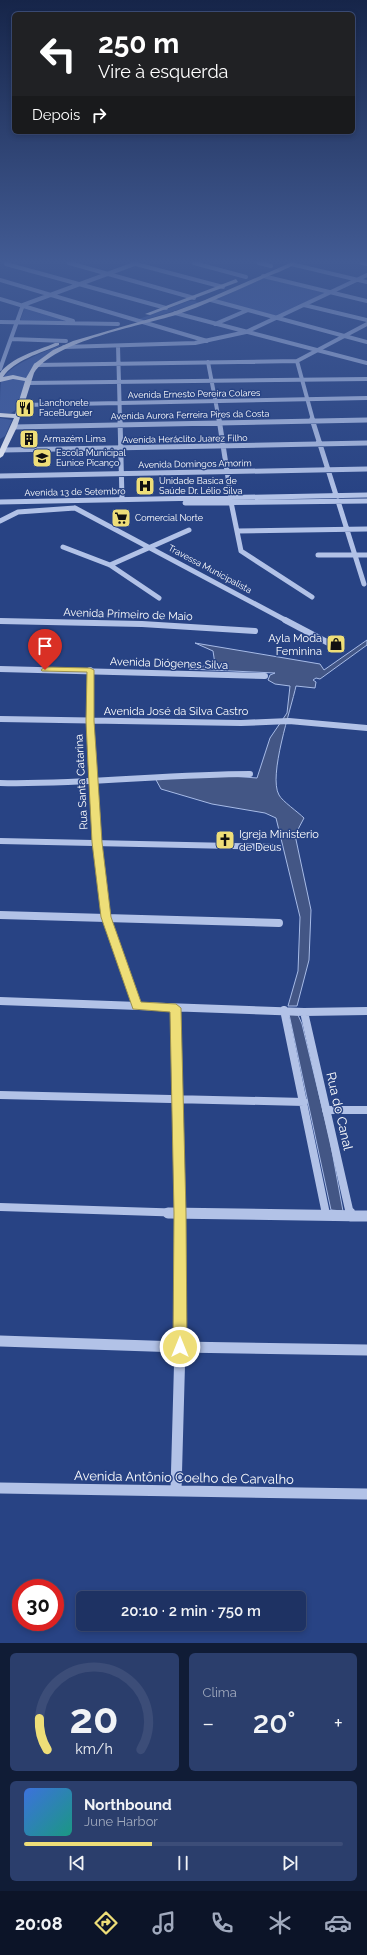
<!DOCTYPE html>
<html lang="pt">
<meta charset="utf-8">
<style>
body{margin:0;font-family:Raleway,sans-serif;background:#2b3e6c;color:#f1f3f6;height:100vh;display:flex;flex-direction:column;font-size:15px;white-space:nowrap}
*{box-sizing:border-box;margin:0}
p{font-size:13px;color:#a1aabe}
.icon{flex:none;width:22px;height:22px;fill:none;stroke:currentColor;stroke-width:2;stroke-linecap:round;stroke-linejoin:round}
.map{position:relative;height:1643px;overflow:hidden}
.sheet{display:flex;flex-direction:column;gap:10px;padding:10px;background:#101c36;flex:1}
.sheet>*{flex:none}
.guide{position:absolute;left:12px;top:12px;width:343px;height:122px;border-radius:6px;box-shadow:0 2px 6px #0003,0 0 0 1px #3c4d78;background:#202124;color:#fff;overflow:hidden}
.speed{position:absolute;left:12px;top:1579px;display:flex;gap:8px;font-size:20px;font-weight:700;text-align:center}
.speed>*{display:grid;place-content:center;width:52px;height:52px;border-radius:50%;background:#1e3263;box-shadow:0 2px 6px #0003,0 0 0 1px #3c4d78;line-height:1}
.speed .limit{border:6px solid #d22;background:#fff;color:#111}
.pin{position:absolute;display:grid;place-items:center;width:34px;height:34px;color:#fff;margin:-41px -17px;border-radius:50% 50% 50% 0;rotate:-45deg;box-shadow:0 0 4px #0007}
.pin .icon{rotate:45deg}
.me{position:absolute;width:44px;margin:-22px;rotate:0deg;stroke-linejoin:round;filter:drop-shadow(0 0 3px #0008)}
.turn{display:flex;align-items:center;gap:14px;height:84px;padding:0 20px;font-size:18px}
.turn .icon{width:52px;height:52px;stroke-width:2.5}
.turn b{display:block;font-size:28px;line-height:34px}
.then{display:flex;align-items:center;height:38px;padding:0 20px;background:#0003;gap:8px;font-size:15px}
.big{font-size:30px;font-weight:600;line-height:1.1}
.sheet .tile{flex:1;display:flex;flex-direction:column;justify-content:center;gap:6px;min-width:0;padding:0 14px;border-radius:6px;background:#2b3e6c}
.sheet .dial{align-items:center;gap:0}
.dial svg{height:104px;overflow:visible;fill:none;stroke:#3c4d78;stroke-width:7;stroke-linecap:round;text-anchor:middle}
.dial text{fill:#f1f3f6;stroke:none}
.song{display:flex;align-items:center;gap:12px}
.cover{width:48px;height:48px;border-radius:6px;background:linear-gradient(135deg,hsl(220 70% 55%),hsl(170 70% 35%))}
.played{height:4px;border-radius:2px;background:linear-gradient(90deg,#eede78 40%,#3c4d78 40%)}
.keys{display:flex;justify-content:space-around;direction:ltr}
.heat{display:flex;justify-content:space-between;align-items:center;font-size:22px;direction:ltr}
.sheet .tiles{flex:1;display:grid;gap:10px;grid-template-columns:1fr 1fr}
.tile:last-child{grid-column:span 2}
.trip{position:absolute;left:76px;top:1591px;width:230px;height:40px;border-radius:6px;background:#1e3263;box-shadow:0 2px 6px #0003,0 0 0 1px #3c4d78;font-weight:600;line-height:40px;text-align:center}
.tab-bar{display:flex;height:64px;justify-content:space-around;align-items:center;background:#0c1428;color:#a1aabe}
.tab-bar .icon{width:28px;height:28px}
.tab-bar .on{color:#eede78}
.tab-bar b{font-size:18px;color:#f1f3f6}
.map>svg:first-child{display:block}
.green{fill:#405da2}
.water{fill:#435685;stroke:#a7bbe7}
.lines{fill:none;stroke-linecap:round;stroke-linejoin:round}
.minor-far4{stroke:#b2c2e7;stroke-width:4}
.minor-far3{stroke:#b2c2e7;stroke-width:5}
.minor-far2{stroke:#b2c2e7;stroke-width:6}
.minor-far1{stroke:#b2c2e7;stroke-width:8}
.minor{stroke:#b2c2e7;stroke-width:11}
.major{fill:#f3f6fe;fill-rule:evenodd}
.route{fill:#eede78;stroke:#9b904e}
.labels{text-anchor:middle;stroke-width:3;stroke-linejoin:round;paint-order:stroke}
.far-street-label{font-size:9px;fill:#fff;stroke:#284384}
.far-poi-label{font-size:9px;fill:#fff;stroke:#284384;text-anchor:start}
.street-label{font-size:11px;fill:#fff;stroke:#284384}
.poi-label{font-size:11px;fill:#fff;stroke:#284384;text-anchor:end}
.near-street-label{font-size:13px;fill:#fff;stroke:#284384}
</style>
<div class="map">
<svg width="367" height="1643" viewBox="0 0 367 1643">
<rect width="100%" height="100%" fill="#284384"/>
<path class="green" d="M264,278L325,293L277,316L215,300Z
M189,301H195L199,303L141,321L136,320Z
M25,307L75,322L20,321Z
M61,345C27,368 27,369 19,408L11,413H0C0,403 0,391 1,382C8,364 45,352 61,345Z
M0,418L12,420L5,436L0,439Z"/>
<path class="water" d="M367,640V645L320,679L316,678L313,680L316,682L315,688L296,686C291,709 268,776 279,795C282,801 298,812 304,818L295,835L311,910L309,960L297,1006H288L298,971L300,917L276,818L265,813L212,804L161,789L155,778L219,775L257,778L270,738L287,713L290,686L275,684L268,680L270,675L275,673L189,669L215,664L213,651L195,643L320,664L324,670Z
M289,1014L298,1015L302,1024L330,1140L343,1211L331,1210Z"/>
<g class="lines">
<path class="minor-far4" d="M69,263L194,298
M132,263L223,287
M194,263L246,277
M259,263L271,266
M362,263L367,264
M6,264L166,308
M291,264L367,282
M263,276L367,301
M0,280L207,341
M0,299L73,321
M211,300L367,342
M304,305L367,320
M175,313L367,363
M0,322L118,324
M215,324L248,310
M11,339L66,341
M118,346L120,420
M64,347L195,343L246,332L367,275
M297,361L313,420
M208,362L219,420
M36,365L297,361L367,324
M0,369L23,305L137,263
M27,383L367,379
M22,405L367,398"/>
<path class="minor-far3" d="M120,419L122,499
M219,419L231,497
M312,419L336,495
M14,427L367,420
M4,450L367,443
M0,476L367,469
M338,501L364,584
M0,502L367,495
M231,502L241,551L312,597
M185,503L367,501
M75,508L287,621
M0,521L18,512L75,508
M237,531L367,529
M63,547L110,565L159,598
M318,555H367
M110,565L189,530"/>
<path class="minor-far2" d="M285,620L340,649
M0,621L142,624L255,631
M0,669L265,676
M90,670C90,740 93,810 102,880
M0,719L241,723L289,721L367,728
M0,783C83,785 167,774 250,774
M0,841L275,847"/>
<path class="minor-far1" d="M101,879L106,917L137,1006
M0,915L279,923
M0,1001L304,1012L367,1011
M176,1008L180,1214
M284,1010L326,1214
M304,1012L350,1214
M0,1095L304,1102
M326,1110H367
M0,1207L218,1214"/>
<path class="minor" d="M168,1213L367,1216
M350,1213L351,1216
M0,1341L180,1347L367,1350
M0,1488L367,1494
M176,1490L180,1347V1213"/>
<path class="major" d="M290,263H296C287,270 272,274 260,280C233,292 205,305 176,315C139,326 54,341 34,373L17,427L3,456L0,458V449L14,418L0,417V413L15,414L25,381L13,379L0,382V373C12,357 37,351 55,343H59V345C41,353 14,360 3,377L13,375L26,378L34,364L53,350L73,341L173,312L205,300Z
M236,279L238,282L150,315L145,314Z"/>
</g>
<linearGradient id="sky" x2="0" y2="1"><stop stop-color="#162549"/><stop offset="0.53" stop-color="#425b94"/><stop offset="1" stop-color="#425b94" stop-opacity="0"/></linearGradient>
<rect width="367" height="493" fill="url(#sky)"/>
<path class="route" d="M45,667L90,668L94,670V721L97,765L102,842L111,917L141,1002L176,1004L181,1008L186,1213L187,1347L185,1351L180,1353L175,1351L173,1347L174,1213L170,1012L133,1009L101,917L92,842L88,765L86,721L87,672L42,671L41,670Z"/>
<defs>
<symbol id="restaurant-square" viewBox="-11 -11 22 22"><rect x="-9" y="-9" width="18" height="18" rx="4" fill="#eede78" stroke="#284384"/><path d="M-5-6h1v4h1v-4h1v4h1v-4h1v5L-1.5 .5V6h-2V.5L-5-1ZM5-6V6H3V1.5H1.5Q1.5-4 5-6Z" fill="#111"/></symbol>
<symbol id="building-square" viewBox="-11 -11 22 22"><rect x="-9" y="-9" width="18" height="18" rx="4" fill="#eede78" stroke="#284384"/><path d="M-4-6H4V6H1V3H-1V6H-4ZM-2.5-4.3h1.7v1.8h-1.7ZM.8-4.3h1.7v1.8H.8ZM-2.5-1h1.7V.8h-1.7ZM.8-1h1.7V.8H.8Z" fill="#111"/></symbol>
<symbol id="school-square" viewBox="-11 -11 22 22"><rect x="-9" y="-9" width="18" height="18" rx="4" fill="#eede78" stroke="#284384"/><path d="M0-5L7-2L0 1L-7-2ZM-4 1L0 2.5L4 1V4Q0 6-4 4Z" fill="#111"/></symbol>
<symbol id="hospital-square" viewBox="-11 -11 22 22"><rect x="-9" y="-9" width="18" height="18" rx="4" fill="#eede78" stroke="#284384"/><path d="M-5-5h3v3.5h4V-5h3V5h-3V1.5h-4V5h-3Z" fill="#111"/></symbol>
<symbol id="supermarket-square" viewBox="-11 -11 22 22"><rect x="-9" y="-9" width="18" height="18" rx="4" fill="#eede78" stroke="#284384"/><path d="M-6-5.5h2.5l.6 2H6L4.5 2H-2.5L-4.4-4H-6ZM-1.5 3.2a1.3 1.3 0 1 0 .1 0ZM3 3.2a1.3 1.3 0 1 0 .1 0Z" fill="#111"/></symbol>
<symbol id="shop-square" viewBox="-11 -11 22 22"><rect x="-9" y="-9" width="18" height="18" rx="4" fill="#eede78" stroke="#284384"/><path d="M-5-2.5h2.3a2.7 3.5 0 0 1 5.4 0H5L5.5 6h-11ZM-1.5-2.5h3a1.5 2.3 0 0 0-3 0Z" fill="#111"/></symbol>
<symbol id="church-square" viewBox="-11 -11 22 22"><rect x="-9" y="-9" width="18" height="18" rx="4" fill="#eede78" stroke="#284384"/><path d="M-1.2-6h2.4v3.5h3.3v2.4h-3.3V6h-2.4V-.1h-3.3v-2.4h3.3Z" fill="#111"/></symbol>
</defs>
<g fill-rule="evenodd">
<use href="#restaurant-square" x="14" y="397" width="22" height="22"/>
<use href="#building-square" x="18" y="428" width="22" height="22"/>
<use href="#school-square" x="31" y="447" width="22" height="22"/>
<use href="#hospital-square" x="134" y="475" width="22" height="22"/>
<use href="#supermarket-square" x="110" y="507" width="22" height="22"/>
<use href="#shop-square" x="325" y="633" width="22" height="22"/>
<use href="#church-square" x="214" y="829" width="22" height="22"/>
</g>
<g class="labels">
<g class="far-street-label">
<text transform="translate(194 394) rotate(-1)" y="3">Avenida Ernesto Pereira Colares</text>
<text transform="translate(190 415) rotate(-1)" y="3">Avenida Aurora Ferreira Pires da Costa</text>
<text transform="translate(185 439) rotate(-1)" y="3">Avenida Heráclito Juarez Filho</text>
<text transform="translate(195 464) rotate(-1)" y="3">Avenida Domingos Amorim</text>
<text transform="translate(75 492) rotate(-1)" y="3">Avenida 13 de Setembro</text>
<text transform="translate(210 569) rotate(28)" y="3">Travessa Municipalista</text>
</g>
<g class="far-poi-label">
<text x="39" y="406">Lanchonete<tspan x="39" dy="10">FaceBurguer</tspan></text>
<text x="43" y="442">Armazém Lima</text>
<text x="56" y="456">Escola Municipal<tspan x="56" dy="10">Eunice Picanço</tspan></text>
<text x="159" y="484">Unidade Basica de<tspan x="159" dy="10">Saúde Dr. Lélio Silva</tspan></text>
<text x="135" y="521">Comercial Norte</text>
</g>
<g class="street-label">
<text transform="translate(128 614) rotate(2)" y="4">Avenida Primeiro de Maio</text>
<text transform="translate(169 663) rotate(2)" y="4">Avenida Diógenes Silva</text>
<text x="176" y="715">Avenida José da Silva Castro</text>
<text transform="translate(81 782) rotate(-93)" y="4">Rua Santa Catarina</text>
</g>
<g class="poi-label">
<text x="322" y="642">Ayla Moda<tspan x="322" dy="13">Feminina</tspan></text>
<text x="239" y="838" text-anchor="start">Igreja Ministerio<tspan x="239" dy="13">de Deus</tspan></text>
</g>
<g class="near-street-label">
<text transform="translate(340 1111) rotate(77)" y="5">Rua do Canal</text>
<text transform="translate(184 1477) rotate(1)" y="5">Avenida Antônio Coelho de Carvalho</text>
</g>
</g>
</svg>
<div class="speed"><div class="limit">30</div></div>
<div class="pin" style="left:45px;top:670px;background:#d93025"><svg class="icon" aria-label="arrive" viewBox="0 0 24 24"><path d="M6 21V4h12l-3 4 3 4H6"/></svg></div>
<svg class="me" style="left:180px;top:1347px" viewBox="-20 -20 40 40"><circle r="17" fill="#eede78" stroke="#fff" stroke-width="3"/><path d="M0-11L8 9 0 5-8 9z" fill="#fff"/></svg>
<div class="trip">20:10 · 2 min · 750 m</div>
<div class="guide">
<div class="turn"><svg class="icon" aria-label="left" viewBox="0 0 24 24"><path d="M17 20v-9H6M10 6l-5 5 5 5"/></svg><div><b>250 m</b>Vire à esquerda</div></div>
<div class="then">Depois<svg class="icon" aria-label="right" viewBox="0 0 24 24"><path d="M7 20v-9h11M14 6l5 5-5 5"/></svg></div>
</div>
</div>
<section class="sheet">
<div class="tiles">
<div class="tile dial"><svg viewBox="0 0 100 80">
<path d="M14 69A42 42 0 1 1 86 69"/>
<path d="M14 69A42 42 0 0 1 8 45" stroke="#eede78"/>
<text x="50" y="56" font-size="32" font-weight="700">20</text>
<text x="50" y="72" font-size="11">km/h</text>
</svg></div>
<div class="tile"><p>Clima</p>
<div class="heat"><a>−</a><b class="big">20°</b><a>+</a></div>
</div>
<div class="tile">
<div class="song"><i class="cover"></i><div><b>Northbound</b><p>June Harbor</p></div></div>
<div class="played"></div>
<div class="keys"><svg class="icon" aria-label="previous" viewBox="0 0 24 24"><path d="M18 5L8 12l10 7zM5 5v14"/></svg><svg class="icon" aria-label="pause" viewBox="0 0 24 24"><path d="M8 5v14M16 5v14"/></svg><svg class="icon" aria-label="next" viewBox="0 0 24 24"><path d="M6 5l10 7-10 7zM19 5v14"/></svg></div>
</div>
</div>
</section>
<nav class="tab-bar">
<b>20:08</b>
<svg class="icon on" aria-label="directions" viewBox="0 0 24 24"><path d="M12 3l9 9-9 9-9-9zM9 14v-3h6M13 9l2 2-2 2"/></svg>
<svg class="icon" aria-label="music" viewBox="0 0 24 24"><path d="M9 18V5l10-2v13"/><circle cx="6" cy="18" r="3"/><circle cx="16" cy="16" r="3"/></svg>
<svg class="icon" aria-label="phone" viewBox="0 0 24 24"><path d="M5 4h4l2 5-3 2q2 4 5 5l2-3 5 2v4C11 20 4 13 5 4z"/></svg>
<svg class="icon" aria-label="climate" viewBox="0 0 24 24"><path d="M12 3v18M4 7l16 10M4 17L20 7"/></svg>
<svg class="icon" aria-label="car" viewBox="0 0 24 24"><path d="M5 17H2v-5l4-1 3-4h7l3 4 3 1v5h-3M9 17h6M6 11h13"/><circle cx="7" cy="17" r="2"/><circle cx="17" cy="17" r="2"/></svg>
</nav>
